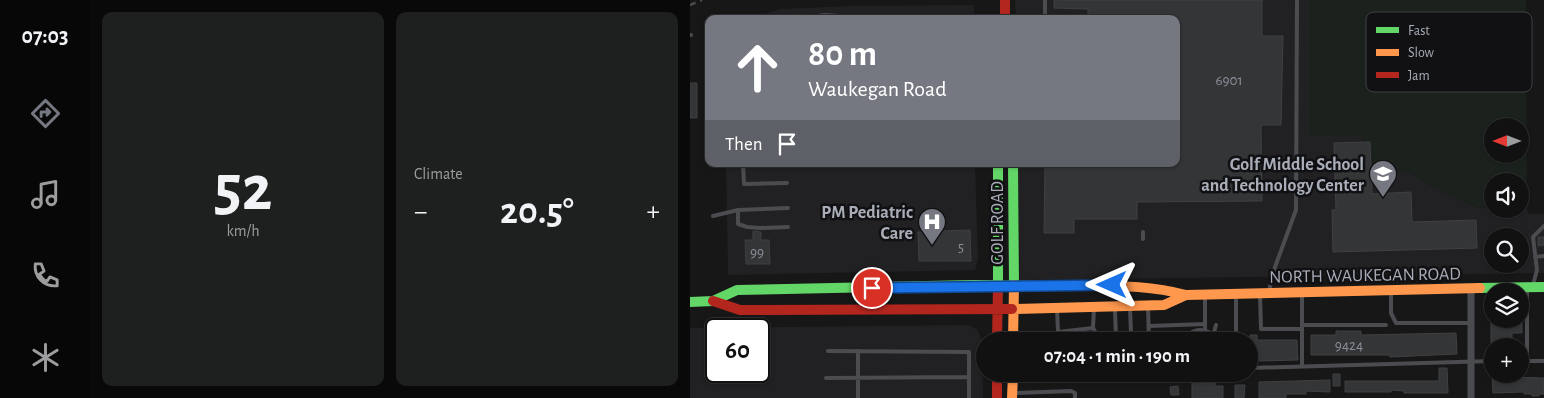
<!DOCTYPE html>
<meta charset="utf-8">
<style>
body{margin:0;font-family:"Alegreya Sans",sans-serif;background:#1e1f1f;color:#f1f3f6;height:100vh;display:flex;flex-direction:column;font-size:19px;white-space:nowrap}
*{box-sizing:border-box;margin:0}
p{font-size:16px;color:#9c9d9f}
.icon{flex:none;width:28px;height:28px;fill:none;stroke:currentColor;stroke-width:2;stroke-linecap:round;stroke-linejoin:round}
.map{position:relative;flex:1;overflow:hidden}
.drawer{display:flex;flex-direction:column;gap:12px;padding:12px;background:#090909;width:600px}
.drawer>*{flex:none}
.hud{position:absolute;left:15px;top:15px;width:475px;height:152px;border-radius:10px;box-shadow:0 1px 4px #0004,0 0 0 1px #303131;background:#757880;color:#fff;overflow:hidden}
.needle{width:32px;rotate:270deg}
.controls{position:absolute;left:794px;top:118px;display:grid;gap:10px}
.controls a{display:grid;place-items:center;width:45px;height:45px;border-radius:50%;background:#111;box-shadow:0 1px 4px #0004,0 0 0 1px #303131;font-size:25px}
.speed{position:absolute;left:15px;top:318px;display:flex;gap:10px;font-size:25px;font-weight:700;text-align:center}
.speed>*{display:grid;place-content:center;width:65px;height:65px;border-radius:50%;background:#111;box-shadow:0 1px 4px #0004,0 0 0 1px #303131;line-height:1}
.speed .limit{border:2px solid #111;border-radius:8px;background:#fff;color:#111}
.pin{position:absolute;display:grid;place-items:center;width:42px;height:42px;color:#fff;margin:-21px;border:2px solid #fff;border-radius:50%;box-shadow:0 1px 5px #0007}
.me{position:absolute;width:55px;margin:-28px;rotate:270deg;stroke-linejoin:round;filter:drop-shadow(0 0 4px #0008)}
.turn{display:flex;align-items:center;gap:18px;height:105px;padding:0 20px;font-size:22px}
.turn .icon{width:65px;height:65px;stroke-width:2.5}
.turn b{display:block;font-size:35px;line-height:42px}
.then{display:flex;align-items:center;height:48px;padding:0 20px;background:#0003;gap:10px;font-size:19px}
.big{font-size:38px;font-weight:700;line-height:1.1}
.drawer .widget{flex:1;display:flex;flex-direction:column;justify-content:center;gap:8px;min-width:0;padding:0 18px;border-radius:10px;background:#1e1f1f}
.drawer .dial{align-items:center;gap:0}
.dial b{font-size:65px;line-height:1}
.heat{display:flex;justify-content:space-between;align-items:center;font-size:28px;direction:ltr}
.drawer .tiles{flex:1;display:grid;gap:12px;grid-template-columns:repeat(2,1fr)}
.trip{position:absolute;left:286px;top:332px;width:282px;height:50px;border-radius:25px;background:#111;box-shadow:0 1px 4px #0004,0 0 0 1px #303131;font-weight:700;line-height:50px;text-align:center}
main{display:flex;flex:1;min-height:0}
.tab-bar{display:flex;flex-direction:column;width:90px;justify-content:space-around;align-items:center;background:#070707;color:#9c9d9f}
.tab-bar .icon{width:35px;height:35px}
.tab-bar .selected{color:#757880}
.tab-bar b{font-size:22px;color:#f1f3f6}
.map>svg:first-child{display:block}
.built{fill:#212124;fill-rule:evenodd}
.green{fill:#1b211c;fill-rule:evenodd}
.building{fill:#343537;stroke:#3f4043}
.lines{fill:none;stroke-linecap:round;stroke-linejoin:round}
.lane{stroke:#4b4c50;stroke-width:4}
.street{stroke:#4b4c50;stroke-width:7}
.fast{stroke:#63d668;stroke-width:10}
.slow{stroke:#ff974d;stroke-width:10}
.jam{stroke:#b3261e;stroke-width:10}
.rail{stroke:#4b4c4f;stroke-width:2.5;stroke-dasharray:6 5;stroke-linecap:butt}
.route-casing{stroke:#114b97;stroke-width:12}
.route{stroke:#1a73e8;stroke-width:9}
.labels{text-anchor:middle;stroke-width:5;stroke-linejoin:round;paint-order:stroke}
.number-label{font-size:15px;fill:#8b8f98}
.poi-label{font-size:18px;font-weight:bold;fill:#a8adb8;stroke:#111113;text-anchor:end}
.street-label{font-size:18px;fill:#a8adb8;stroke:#111113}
.key{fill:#111113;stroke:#3e4045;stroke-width:1}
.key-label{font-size:14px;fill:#a8adb8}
</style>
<main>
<nav class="tab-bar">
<b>07:03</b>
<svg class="icon selected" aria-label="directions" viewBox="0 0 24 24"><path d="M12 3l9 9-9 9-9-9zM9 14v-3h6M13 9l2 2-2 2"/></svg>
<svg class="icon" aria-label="music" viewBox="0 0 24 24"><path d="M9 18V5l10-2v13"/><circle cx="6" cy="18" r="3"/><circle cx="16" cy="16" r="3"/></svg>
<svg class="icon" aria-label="phone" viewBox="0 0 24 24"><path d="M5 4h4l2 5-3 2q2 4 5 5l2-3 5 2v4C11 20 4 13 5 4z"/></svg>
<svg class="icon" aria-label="climate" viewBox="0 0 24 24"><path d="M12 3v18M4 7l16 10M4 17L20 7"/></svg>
</nav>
<section class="drawer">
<div class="tiles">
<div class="widget dial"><b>52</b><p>km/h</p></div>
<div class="widget"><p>Climate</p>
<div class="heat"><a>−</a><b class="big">20.5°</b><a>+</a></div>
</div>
</div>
</section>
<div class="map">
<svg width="854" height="398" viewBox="0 0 854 398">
<rect width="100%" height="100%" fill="#171717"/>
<path class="built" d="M325,0H620V135H672L680,142L681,174L718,171L748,190L789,208L830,209V206H837L838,214H854V273L330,280L328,164H486V19H326ZM802,236H830V264H802Z
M284,5V19H60L90,9L162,6Z
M36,164H285L288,259L285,270L38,275Z
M278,325L287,329L292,341L293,398H0V328ZM26,329H69V371H26Z"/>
<path class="green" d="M620,0H836L837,206H830V181H802V207L789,208L748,190L718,171L681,174L680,142H672V135H620ZM802,126H830V154H802Z"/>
<path class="building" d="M364,0H572V36H593L591,125H571L572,201L447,202V219H384V233H354L355,164H486V19H398V9L364,8Z
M0,83H7V118H0Z
M680,142L682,194L721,192L722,222L786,220L787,248L643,252L642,210H646L644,143Z
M280,230L281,261H229L228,232Z
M63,231L71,232V240H79L80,264H56L55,240H63Z
M848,237H854V245L848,246Z
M801,319H832V333H822V340H813V346H801Z
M646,331H671V335L766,333L767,354L700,357V355H621V335H646Z
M464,333H486V341H464Z
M560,335H567V340H607L608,360L569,361V356H560Z
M749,368H757L758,393H714V391L701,390V392H655V381H749Z
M643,374H650V386H643Z
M802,374H812V377L854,378V394H849V396H842V394H834V392L803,393Z
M502,376H511V383H525V386H533V398H502Z
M640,380V392L616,391V394H596V398H569V382Z
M545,385H555L554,398H545Z
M488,386L489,395H481L480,387Z"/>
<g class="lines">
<path class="lane" d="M355,0V19
M112,19L134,15L198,19
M0,35H1
M53,164L54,184L97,183
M48,210V224L57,227L70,228L98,227
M23,216L48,210L98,208
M453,232V239
M845,257L854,256
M843,285L847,270L843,237L854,226
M579,291L585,267L606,210L607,0
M701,292V313L706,323H781
M570,295L571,329H612
M612,295V367
M546,296V331
M515,297V330
M458,307L459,341
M404,308L403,328L408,337V341
M367,309L368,332
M425,309L426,341
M612,325H696
M459,326L515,324
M426,333H441L440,308
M354,341L368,332L403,328
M496,341C499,328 512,328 522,334
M522,341V334L524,332L526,325
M138,351L279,352V398
M168,351V398
M837,360V290
M830,361H854
M560,368L802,361
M325,377L377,374
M136,378L279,377
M323,393L381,391L385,393V398"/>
<path class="street" d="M781,398V289"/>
<path class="fast" d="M308,164V286
M323,164L324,285
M790,288L854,287
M0,302L23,301L47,290L284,285L400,286"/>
<path class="slow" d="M400,286C434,286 463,286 496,295L790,288
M322,309L474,305L496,295
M323,341L324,285
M322,398L323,374"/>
<path class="jam" d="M315,0V19
M23,301L50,310L322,309
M307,341L308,286
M307,374V398"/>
<path class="rail" d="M0,5L12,0"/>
</g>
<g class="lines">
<defs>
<path id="route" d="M182,288L422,285"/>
</defs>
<use href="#route" class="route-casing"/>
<use href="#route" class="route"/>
</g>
<defs>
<symbol id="school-pin" viewBox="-11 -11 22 30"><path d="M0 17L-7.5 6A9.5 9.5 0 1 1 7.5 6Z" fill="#757880" stroke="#111113"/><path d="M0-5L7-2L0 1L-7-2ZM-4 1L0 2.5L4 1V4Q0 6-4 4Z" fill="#fff"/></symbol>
<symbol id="hospital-pin" viewBox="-11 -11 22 30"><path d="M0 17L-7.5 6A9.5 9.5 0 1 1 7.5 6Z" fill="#757880" stroke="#111113"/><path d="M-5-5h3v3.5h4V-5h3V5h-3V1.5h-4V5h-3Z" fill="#fff"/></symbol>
</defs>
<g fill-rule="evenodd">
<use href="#school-pin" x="677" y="158" width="32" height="43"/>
<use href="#hospital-pin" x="226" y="206" width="32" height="43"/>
</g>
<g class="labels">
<g class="number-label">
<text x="539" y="85">6901</text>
<text x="271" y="252">5</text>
<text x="67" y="257">99</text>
<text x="659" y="350">9424</text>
</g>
<g class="poi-label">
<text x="674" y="170">Golf Middle School<tspan x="674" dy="21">and Technology Center</tspan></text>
<text x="223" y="218">PM Pediatric<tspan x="223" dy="21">Care</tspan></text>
</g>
<g class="street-label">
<text transform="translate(307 223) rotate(-90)" y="6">GOLF ROAD</text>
<text transform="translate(675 275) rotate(-1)" y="6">NORTH WAUKEGAN ROAD</text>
</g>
</g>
<rect x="676" y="12" width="166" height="80" rx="8" class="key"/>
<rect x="686" y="27" width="23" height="6" fill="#63d668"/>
<rect x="686" y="49" width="23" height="7" fill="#ff974d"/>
<rect x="686" y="72" width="23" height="6" fill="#b3261e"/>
<g class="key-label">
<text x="718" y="35">Fast</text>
<text x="718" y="57">Slow</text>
<text x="718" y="80">Jam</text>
</g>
</svg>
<div class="controls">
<a><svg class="needle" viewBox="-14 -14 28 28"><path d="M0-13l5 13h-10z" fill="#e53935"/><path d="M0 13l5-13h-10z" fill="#9c9d9f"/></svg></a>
<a><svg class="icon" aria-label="sound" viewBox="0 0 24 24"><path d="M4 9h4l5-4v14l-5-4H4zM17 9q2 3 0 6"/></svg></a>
<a><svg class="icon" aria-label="search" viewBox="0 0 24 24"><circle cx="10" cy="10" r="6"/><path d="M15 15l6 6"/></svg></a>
<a><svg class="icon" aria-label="layers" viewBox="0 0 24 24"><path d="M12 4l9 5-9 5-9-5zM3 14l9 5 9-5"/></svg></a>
<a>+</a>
</div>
<div class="speed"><div class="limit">60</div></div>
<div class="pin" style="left:182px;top:288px;background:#d93025"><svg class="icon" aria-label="arrive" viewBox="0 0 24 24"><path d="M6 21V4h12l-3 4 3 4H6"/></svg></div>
<svg class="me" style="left:422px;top:285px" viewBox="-20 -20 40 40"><path d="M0-17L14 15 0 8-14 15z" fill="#1a73e8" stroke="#fff" stroke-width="4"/></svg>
<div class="trip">07:04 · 1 min · 190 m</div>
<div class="hud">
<div class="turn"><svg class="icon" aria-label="ahead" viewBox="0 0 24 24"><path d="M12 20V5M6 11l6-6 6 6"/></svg><div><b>80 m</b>Waukegan Road</div></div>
<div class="then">Then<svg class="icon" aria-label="arrive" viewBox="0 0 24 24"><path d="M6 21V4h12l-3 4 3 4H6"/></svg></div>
</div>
</div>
</main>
